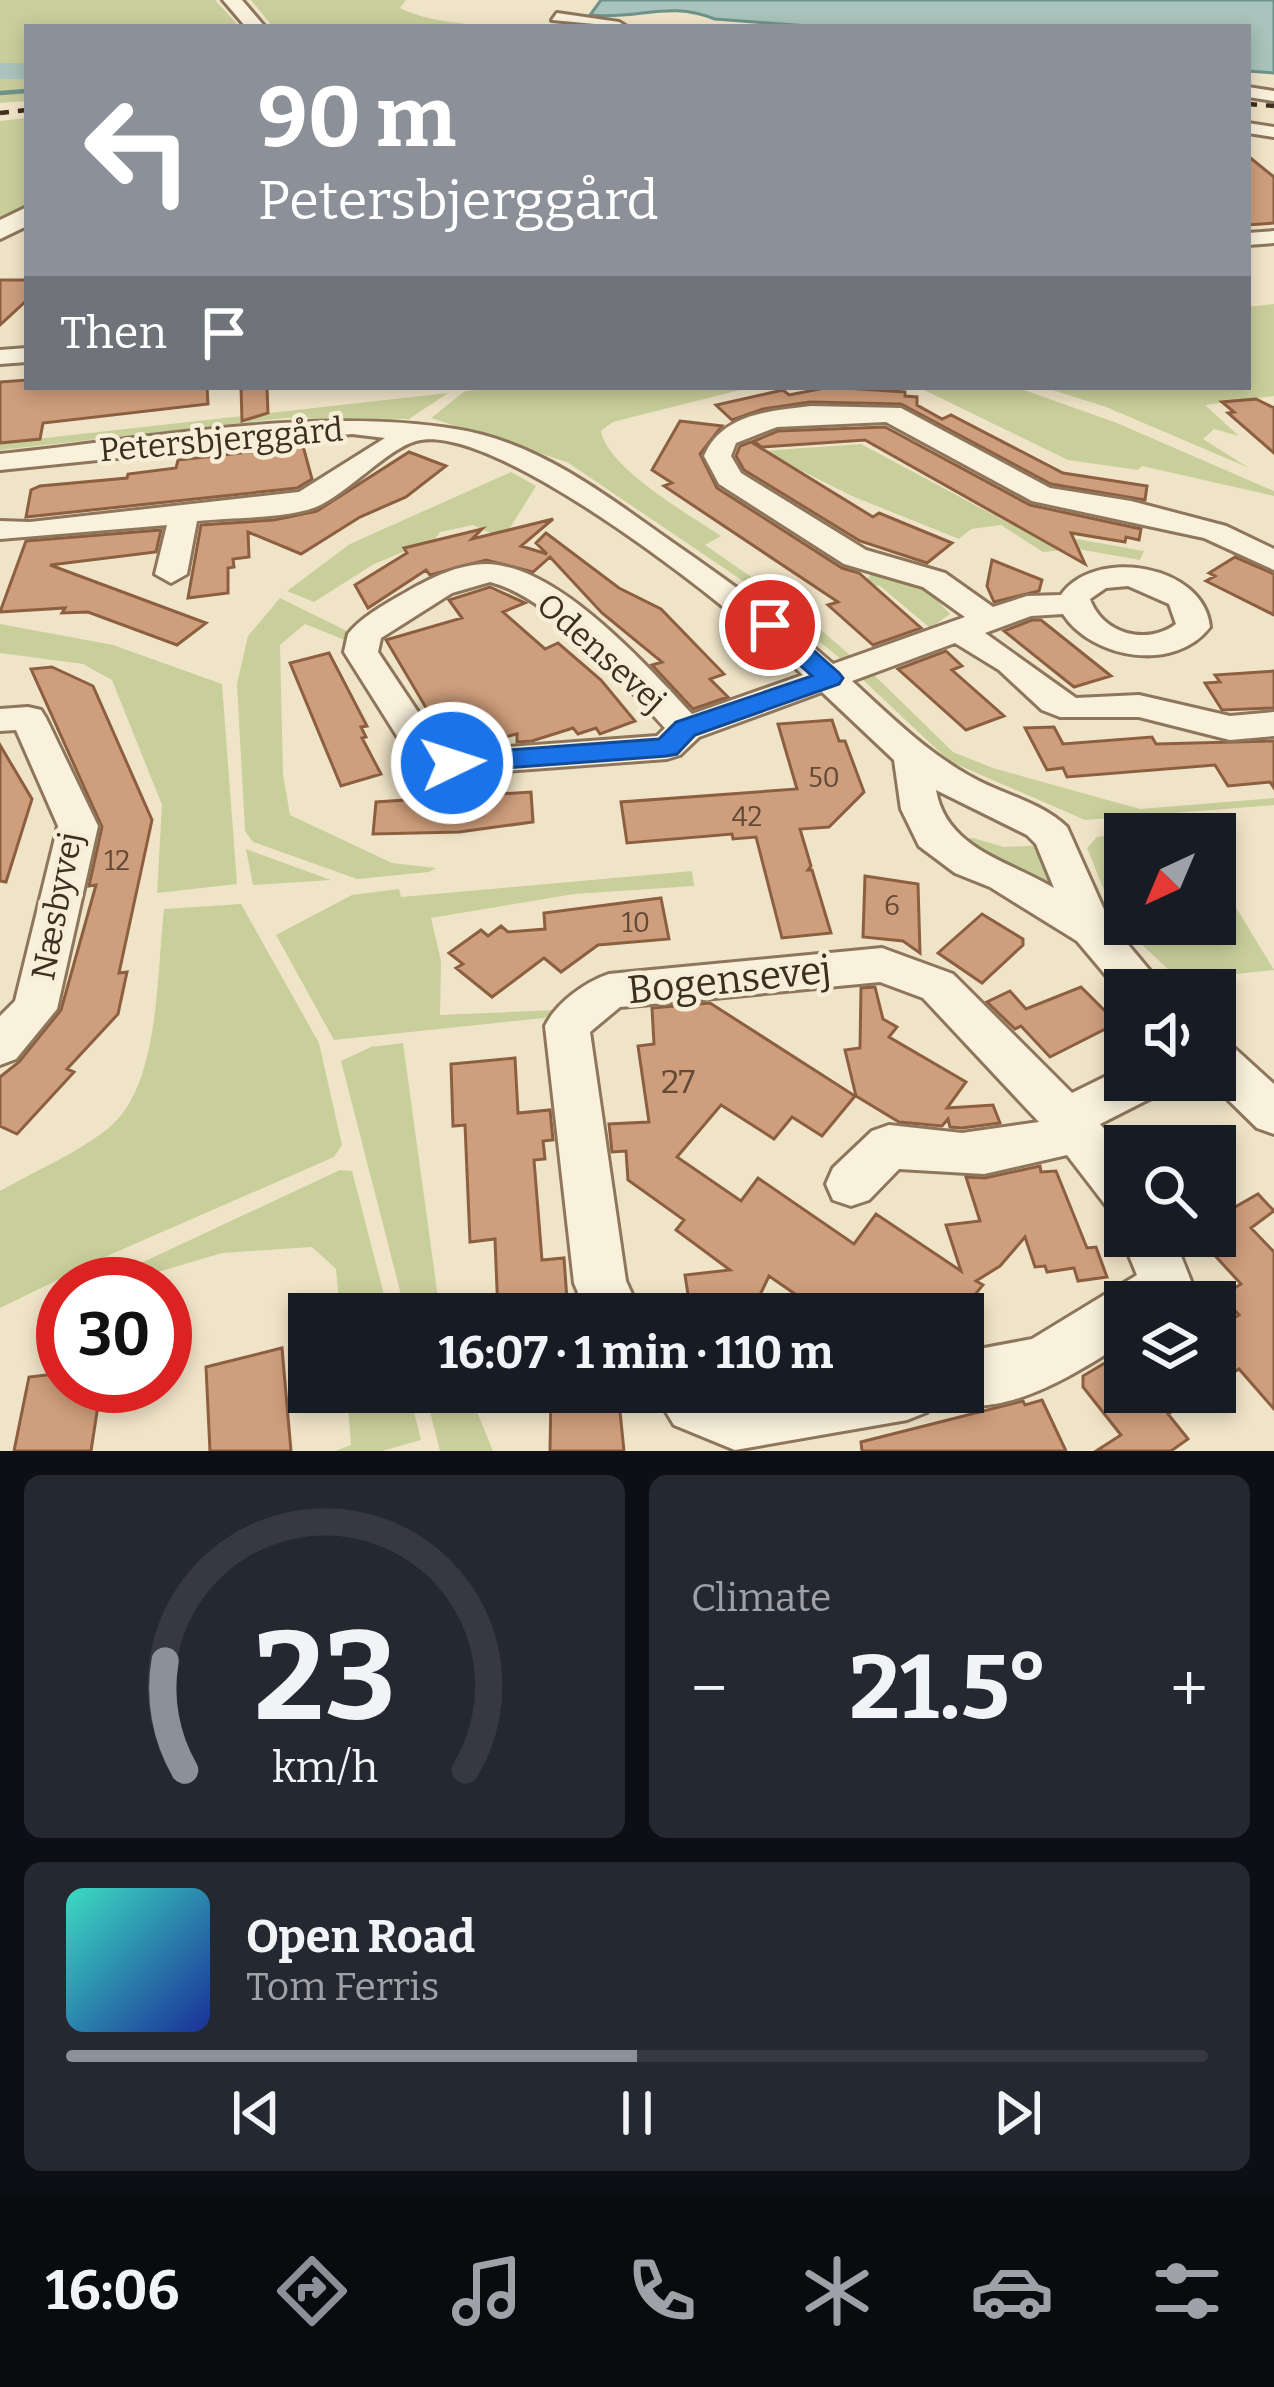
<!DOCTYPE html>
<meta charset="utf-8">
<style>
body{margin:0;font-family:Bitter,serif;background:#242831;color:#f1f3f6;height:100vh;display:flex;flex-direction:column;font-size:45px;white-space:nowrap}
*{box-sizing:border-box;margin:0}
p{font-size:39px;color:#9ea1a6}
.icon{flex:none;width:66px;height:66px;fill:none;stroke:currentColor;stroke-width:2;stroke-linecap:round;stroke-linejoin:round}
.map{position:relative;height:1451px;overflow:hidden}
.panel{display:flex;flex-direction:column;gap:24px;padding:24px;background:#0d0f14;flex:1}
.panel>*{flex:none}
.top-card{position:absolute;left:24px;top:24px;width:1227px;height:366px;border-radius:0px;box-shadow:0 6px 18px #0003;background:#8c9099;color:#fff;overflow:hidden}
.needle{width:78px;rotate:224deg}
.controls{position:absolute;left:1104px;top:813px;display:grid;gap:24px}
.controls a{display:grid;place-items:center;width:132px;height:132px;border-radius:0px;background:#171b24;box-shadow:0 6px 18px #0003;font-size:60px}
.speed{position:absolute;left:36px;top:1257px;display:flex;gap:24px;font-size:60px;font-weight:700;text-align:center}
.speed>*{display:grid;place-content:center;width:156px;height:156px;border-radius:50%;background:#171b24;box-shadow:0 6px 18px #0003;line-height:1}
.speed .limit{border:18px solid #d22;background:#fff;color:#111}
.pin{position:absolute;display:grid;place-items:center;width:102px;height:102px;color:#fff;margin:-51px;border:6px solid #fff;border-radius:50%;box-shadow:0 3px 12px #0007}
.me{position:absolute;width:132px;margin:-66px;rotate:86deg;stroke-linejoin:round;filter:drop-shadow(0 0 9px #0008)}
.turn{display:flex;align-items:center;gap:42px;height:252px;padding:0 36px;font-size:54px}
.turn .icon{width:156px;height:156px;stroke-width:2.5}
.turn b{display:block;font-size:84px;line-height:102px}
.then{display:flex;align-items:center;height:114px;padding:0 36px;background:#0003;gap:24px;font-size:45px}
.big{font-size:90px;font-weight:700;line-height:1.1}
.panel .card{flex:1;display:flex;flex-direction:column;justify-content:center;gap:18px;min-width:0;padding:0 42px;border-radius:18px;background:#242831}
.panel .dial{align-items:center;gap:0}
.dial svg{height:312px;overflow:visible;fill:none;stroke:#363941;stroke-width:7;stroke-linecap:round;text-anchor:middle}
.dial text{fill:#f1f3f6;stroke:none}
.song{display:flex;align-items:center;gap:36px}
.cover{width:144px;height:144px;border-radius:18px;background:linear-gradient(135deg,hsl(170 70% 55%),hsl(230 70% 35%))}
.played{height:12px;border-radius:6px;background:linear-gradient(90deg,#8c9099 50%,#363941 50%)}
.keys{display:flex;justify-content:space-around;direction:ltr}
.heat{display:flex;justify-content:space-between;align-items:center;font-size:66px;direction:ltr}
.panel .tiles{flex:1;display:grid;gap:24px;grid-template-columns:1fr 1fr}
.card:last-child{grid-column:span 2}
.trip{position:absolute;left:288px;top:1293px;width:696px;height:120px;border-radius:0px;background:#171b24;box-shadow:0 6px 18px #0003;font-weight:700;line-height:120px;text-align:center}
.menu{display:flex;height:192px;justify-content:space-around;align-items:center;background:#090b0e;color:#9ea1a6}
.menu .icon{width:84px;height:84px}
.menu .on{color:#8c9099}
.menu b{font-size:54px;color:#f1f3f6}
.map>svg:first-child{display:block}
.green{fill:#c9cf9b}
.water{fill:#a9c4bc;stroke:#6f938a;stroke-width:3}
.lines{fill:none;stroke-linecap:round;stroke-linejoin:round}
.stream{stroke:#6f938a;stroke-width:4.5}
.river{fill:#a9c4bc;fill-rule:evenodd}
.building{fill:#cf9f7d;stroke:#8d5f41;stroke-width:3}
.minor-casing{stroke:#8d765c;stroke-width:6}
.tertiary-casing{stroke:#8d765c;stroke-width:6}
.minor{fill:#faf1dc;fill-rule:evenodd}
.tertiary{fill:#faf1dc;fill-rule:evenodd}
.rail{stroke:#3d2e20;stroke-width:4.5;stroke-dasharray:9 9;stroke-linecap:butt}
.route{fill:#1a73e8;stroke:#114b97;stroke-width:3}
.labels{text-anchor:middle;stroke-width:9;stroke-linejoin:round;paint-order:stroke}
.number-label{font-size:27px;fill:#624a37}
.street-label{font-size:33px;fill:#3d2e20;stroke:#f7eed8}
.near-number-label{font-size:33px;fill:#624a37}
.near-street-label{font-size:39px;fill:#3d2e20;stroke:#f7eed8}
</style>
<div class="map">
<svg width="1274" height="1451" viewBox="0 0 1274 1451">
<rect width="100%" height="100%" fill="#f0e4c8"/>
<path class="green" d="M0,0H215L240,27H27V101L0,103Z
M251,0H406L400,8C431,23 468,24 503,27H273Z
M27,118V206L0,222V121Z
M1274,304V396L1205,405L1239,436L1214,429L1203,439L1249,468L1106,407L1043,387H1248V307Z
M503,387H752L613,422L601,431C607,468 690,515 721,536L705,545L795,607L852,657L842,660L749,585L567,462L431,418L465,391Z
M918,387H1015L1117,423L1274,491V496L1142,466L1138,470L1068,460Z
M448,393L409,419L285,418L0,450V443Z
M861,444L1020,529L1144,551L1140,560L1078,549L1043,552L1001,525L971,529L959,539L852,496L762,451Z
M511,472L536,486L503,539L473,525L440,532L435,539L374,564L314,602L287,591L350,544Z
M874,572L923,585L950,614L930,628L880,586L861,584Z
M280,598L353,634L347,641L305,624L280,645L283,774L290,815L392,863L436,868L429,872L357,879L253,842L245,831L237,684L248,636Z
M0,624L113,645L222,684L237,884L157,893L162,805L112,680L83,664L0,653Z
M872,673L953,752L993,768L1140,809L1274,798V805L1085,820L949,761L859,676Z
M1186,825L1191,834H1125V924H1215V873L1274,970L1198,978L1209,990H1190L1116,920L1087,848L1097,837Z
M973,838L1004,847L1044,845L1055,894L949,840Z
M246,849L331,880L253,885Z
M692,871L694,886L574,894L431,918L441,961L440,1015L557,1010L544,1018L334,1040L276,935L352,895L399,889L401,897Z
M241,904L319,1043L342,1145L334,1157L107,1256L0,1308V1191C33,1172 86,1149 113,1124C160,1081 157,969 164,909Z
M403,1043L438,1298L443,1314H406L341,1061L371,1047Z
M340,1170L352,1171L389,1314H340L336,1269L312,1247L222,1253L117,1284H96Z
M347,1392H409L421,1440L382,1451H335L351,1445Z
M425,1392H469L493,1451H440Z"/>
<path class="water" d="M601,0H1274V73L1248,71V27H822L715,19C668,0 641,20 590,15Z"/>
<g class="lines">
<path class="stream" d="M0,93L27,91"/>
<path class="river" d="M0,63H27V79H0Z"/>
</g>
<path class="building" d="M1248,156L1274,177V223L1248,225Z
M0,280H27V300L0,325Z
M27,380V387H207L208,404L43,423L40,439L0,443V382Z
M241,387H267L268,413L242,421Z
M830,387L905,392V396L917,397V405L942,419L951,415L1063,473L1147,486L1145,500L1051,484L901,404L810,402L763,409L732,420L716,405L783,390L789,395Z
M1256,399L1274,408V453L1228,413L1234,412L1222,402Z
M680,421L722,426L700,454L717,488L842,568L859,573L921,628L873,645L828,605L838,602L664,486L672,483L652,470Z
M885,427L1030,505L1141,529L1139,540L1126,537L1125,542L1071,533L1085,564L865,440L761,447L754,441L778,431Z
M751,442L873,517L879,513L952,543L927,563L860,541L744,470L736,456L740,446Z
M303,446L312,479L297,488L26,517L31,490L40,486L127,478L128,474L176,468L178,460Z
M409,452L446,466L406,497L360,517L301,554L248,532L249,557L233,559L234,567L228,568V593L188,598L201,525L274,520L317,511Z
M553,519L521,546L547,554L536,543L546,533L619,588L661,609L724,674L710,679L728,697L693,709L652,665L662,662L602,613L550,557L533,572L486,560L430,575L426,570L368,608L355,585L407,553L404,548L482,529L472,539Z
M161,530L156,552L50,565L206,623L177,645L88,612L62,613L65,608L0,612L26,541Z
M1235,557L1274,574V615L1206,581L1215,576L1209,573Z
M992,560L1042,580L1039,591L994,602L987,586Z
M490,587L525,603L503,612L545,649L558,643L601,680L635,721L600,734L596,728L578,734L573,728L532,741L517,742V734L467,746L455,723L438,728L386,640L462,618L449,600Z
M1032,620H1041L1111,676L1074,687L1004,631Z
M946,651L962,666L952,670L1004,716L966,730L898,669Z
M329,653L367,726L361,727L366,737L362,738L381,774L341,786L290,663Z
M52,667L93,686L152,820L119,973L127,972L118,1014L67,1069L74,1072L17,1134L0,1126V1077L19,1062L61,1010L96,885L89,886L102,827L31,669Z
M1274,671V708L1222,710L1205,683L1220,682L1215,675Z
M832,720L839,741H845L864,792L829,827L800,829L811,866L808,870H812L831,933L782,938L756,837L733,839L732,834L627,843L621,802L797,789L778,724Z
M1054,727L1063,744L1152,737L1156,744L1274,741V788L1270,782L1228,786L1215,765L1067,777L1063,768L1047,770L1025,728Z
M0,745L32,799L6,882L0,881Z
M531,792L533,822L459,832L373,834L376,802Z
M865,876L918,884L920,953L903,941L863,937Z
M661,898L669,939L598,945L561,972L544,958L492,997L456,968L463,964L449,953L481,930L488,936L501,926L508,932L545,929L544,913Z
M982,914L1023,939V945L982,983L938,953Z
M875,987L883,1019L897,1027L889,1037L966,1082L947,1108L993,1105L1000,1123L962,1128L950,1127L948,1119L942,1126L899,1122L856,1096L845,1050L860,1048L861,988Z
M1081,987L1117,1023L1050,1057L1021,1026L1015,1029L987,1002L1010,991L1026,1009Z
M710,1003L855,1096L822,1136L792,1117L774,1139L721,1105L677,1157L741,1201L758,1178L854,1244L876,1214L961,1271L946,1225L980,1221L966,1177L985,1178L1040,1166L1041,1172L1056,1171L1087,1248L1096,1247L1107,1277L1078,1281L1074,1268L1047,1272L1045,1266L1035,1267L1025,1237L1000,1266L976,1281L983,1285L959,1314H824L769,1276L751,1314H691L685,1275L730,1270L676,1230L684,1220L628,1180L626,1151L612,1152L609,1124L649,1122L638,1046L654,1044L652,1008Z
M515,1058L518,1113L550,1110L553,1140L543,1141L545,1159L534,1160L542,1260L564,1258L568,1314H498L495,1239L470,1242L465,1125L453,1126L451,1064Z
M1215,1185L1235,1207L1258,1194L1274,1211L1251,1228L1274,1252V1409L1239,1369L1215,1384V1330L1239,1315L1222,1296L1241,1284L1197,1236H1215Z
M282,1348L291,1451H210L206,1367Z
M1125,1351V1392H1203L1168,1414L1188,1439L1171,1451H1096L1121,1435L1083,1387V1376Z
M63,1373V1386H101L91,1451H14L29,1377Z
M618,1392L624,1451H550L551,1394Z
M1042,1400L1066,1451H862L861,1442L1023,1401L1025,1405Z"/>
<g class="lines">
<defs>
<path id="minor" d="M557,13L619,22L627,27L552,20Z
M1248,87L1274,91V101L1248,97Z
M1248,123L1274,127V137L1248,133Z
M1274,231V243L1248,245V233Z
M27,348V362L0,364V350Z
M811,406L901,408L1050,488L1131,501L1226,526L1274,549V570L1204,538L1032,501L886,422L777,427L736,443L731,456L741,473L866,550L945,573L993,607L1027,596L1061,595C1094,547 1204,564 1210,627C1175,673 1092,659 1063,614L1031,616L985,633L1076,698L1139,695L1230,716L1274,712V736L1230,740L1139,717H1060L1042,710L999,670L955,643L852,681C889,715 924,750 968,775C1000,794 1040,801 1067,827L1110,923L1166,990H1125V998L1077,941L990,887L955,873L919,846L901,809L894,760L822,692L699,737L680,755L667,759L452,775L439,772L414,763L344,652L348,634C362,616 389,602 408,591C431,578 459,564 486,564C558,565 646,665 692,714L803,675C744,618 497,419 416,441C387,449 347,494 316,507C286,519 231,517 197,521L187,574L171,583L155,574L167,525L0,539V521L30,522L299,492L385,438L352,434L0,470V454C145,439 313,406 455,429C539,442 605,495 672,542C728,581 782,619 833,664L965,617L923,587L844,564L719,484L704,456C722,414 769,411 811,406ZM490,582C552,598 623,682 665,728L657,736L454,751L440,745L378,652L381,638L452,593ZM1128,586L1169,604L1176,624C1147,646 1102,634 1090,599L1106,588ZM936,790L1027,835L1036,844L1054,888C1009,861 946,849 936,790Z
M28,707L41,710L46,718L98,826L57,1009L16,1059L0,1065V1016L15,1001L58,826L16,730L0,731V709Z
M882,948L953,974L1072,1093L1125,1067V1080H1166L1159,1094L1100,1124L1125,1154V1213L1107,1207L1067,1155L984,1174L899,1169L869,1200L851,1206L833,1200L826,1184L833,1168L872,1131L889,1125L962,1133L1039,1122L923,998L880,982L620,1007L590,1032L626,1281L641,1314H587L574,1283L545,1026C556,1003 585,982 609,974Z
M1215,1039L1231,1045L1274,1084V1134L1257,1128L1208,1080H1215Z
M1125,1228V1236H1173L1193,1286L1186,1302H1125V1342C1078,1372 1001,1423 943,1400L940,1392H963V1352L1032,1339L1137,1275L1121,1236Z
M654,1392H935L927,1412L907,1420L735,1450L674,1425Z"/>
<path id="tertiary" d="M223,0H242L265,27H246Z
M27,207V226L0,239V220Z"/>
</defs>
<use href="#minor" class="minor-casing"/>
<use href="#tertiary" class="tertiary-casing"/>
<use href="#minor" class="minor"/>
<use href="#tertiary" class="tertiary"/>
<path class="rail" d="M1248,104L1274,106
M0,113L27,110"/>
</g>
<path class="route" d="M770,617L779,620L839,673L843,678L839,684L695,735L677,754L667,756L452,772L438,763L452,754L659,739L676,722L812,676L761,630L758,625L761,620Z"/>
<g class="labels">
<g class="number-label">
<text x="824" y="787">50</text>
<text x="747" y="826">42</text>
<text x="117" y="870">12</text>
<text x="892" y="915">6</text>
<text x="636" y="932">10</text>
</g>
<g class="street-label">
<text transform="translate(221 439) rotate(-5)" y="12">Petersbjerggård</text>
<text transform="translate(602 652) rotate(42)" y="12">Odensevej</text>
<text transform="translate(56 906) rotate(-79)" y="12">Næsbyvej</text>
</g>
<g class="near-number-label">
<text x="678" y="1093">27</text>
</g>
<g class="near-street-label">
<text transform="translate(729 979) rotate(-6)" y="14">Bogensevej</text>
</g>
</g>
</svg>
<div class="controls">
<a><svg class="needle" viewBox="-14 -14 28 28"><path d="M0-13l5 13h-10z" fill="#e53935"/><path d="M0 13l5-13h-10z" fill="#9ea1a6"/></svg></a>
<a><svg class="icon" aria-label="sound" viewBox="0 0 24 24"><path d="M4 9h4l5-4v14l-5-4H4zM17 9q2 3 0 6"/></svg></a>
<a><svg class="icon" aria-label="search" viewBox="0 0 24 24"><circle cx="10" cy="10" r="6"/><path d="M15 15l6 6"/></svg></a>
<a><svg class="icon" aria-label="layers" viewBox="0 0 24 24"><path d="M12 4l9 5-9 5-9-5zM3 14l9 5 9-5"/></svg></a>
</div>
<div class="speed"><div class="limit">30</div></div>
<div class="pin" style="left:770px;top:625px;background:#d93025"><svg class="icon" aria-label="arrive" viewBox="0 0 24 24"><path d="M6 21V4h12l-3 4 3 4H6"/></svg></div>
<svg class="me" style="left:452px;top:763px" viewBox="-20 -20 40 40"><circle r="17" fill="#1a73e8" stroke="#fff" stroke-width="3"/><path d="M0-11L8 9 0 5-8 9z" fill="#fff"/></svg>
<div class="trip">16:07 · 1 min · 110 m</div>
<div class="top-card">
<div class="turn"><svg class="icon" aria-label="left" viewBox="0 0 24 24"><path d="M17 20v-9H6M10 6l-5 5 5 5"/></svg><div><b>90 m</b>Petersbjerggård</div></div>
<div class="then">Then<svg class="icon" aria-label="arrive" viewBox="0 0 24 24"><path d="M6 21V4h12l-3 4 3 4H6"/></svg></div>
</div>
</div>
<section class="panel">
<div class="tiles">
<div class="card dial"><svg viewBox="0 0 100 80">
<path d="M14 69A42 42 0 1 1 86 69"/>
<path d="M14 69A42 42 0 0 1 9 41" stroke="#8c9099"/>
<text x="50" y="56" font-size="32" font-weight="700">23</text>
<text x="50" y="72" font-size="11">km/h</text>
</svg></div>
<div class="card"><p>Climate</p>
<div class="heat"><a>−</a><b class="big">21.5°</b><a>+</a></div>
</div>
<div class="card">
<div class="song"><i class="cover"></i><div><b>Open Road</b><p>Tom Ferris</p></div></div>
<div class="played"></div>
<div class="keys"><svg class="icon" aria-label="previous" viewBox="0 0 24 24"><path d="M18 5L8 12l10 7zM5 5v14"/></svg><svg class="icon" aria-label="pause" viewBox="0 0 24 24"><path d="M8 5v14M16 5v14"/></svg><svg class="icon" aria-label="next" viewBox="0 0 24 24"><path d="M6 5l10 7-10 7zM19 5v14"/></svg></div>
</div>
</div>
</section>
<nav class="menu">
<b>16:06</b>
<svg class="icon on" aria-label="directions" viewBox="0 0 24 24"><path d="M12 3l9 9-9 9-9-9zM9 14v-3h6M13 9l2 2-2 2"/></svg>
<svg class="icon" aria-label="music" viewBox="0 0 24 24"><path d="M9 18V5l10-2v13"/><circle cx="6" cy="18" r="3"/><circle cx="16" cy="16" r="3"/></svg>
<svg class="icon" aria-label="phone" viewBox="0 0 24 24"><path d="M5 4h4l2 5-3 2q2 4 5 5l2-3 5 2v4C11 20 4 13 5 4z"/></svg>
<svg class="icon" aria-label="climate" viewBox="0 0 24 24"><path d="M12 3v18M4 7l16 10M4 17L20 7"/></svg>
<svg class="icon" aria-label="car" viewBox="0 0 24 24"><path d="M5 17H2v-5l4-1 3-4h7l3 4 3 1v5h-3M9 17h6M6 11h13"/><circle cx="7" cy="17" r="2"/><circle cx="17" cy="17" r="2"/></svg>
<svg class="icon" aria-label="filters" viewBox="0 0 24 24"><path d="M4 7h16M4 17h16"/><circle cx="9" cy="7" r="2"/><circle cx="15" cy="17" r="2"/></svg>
</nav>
